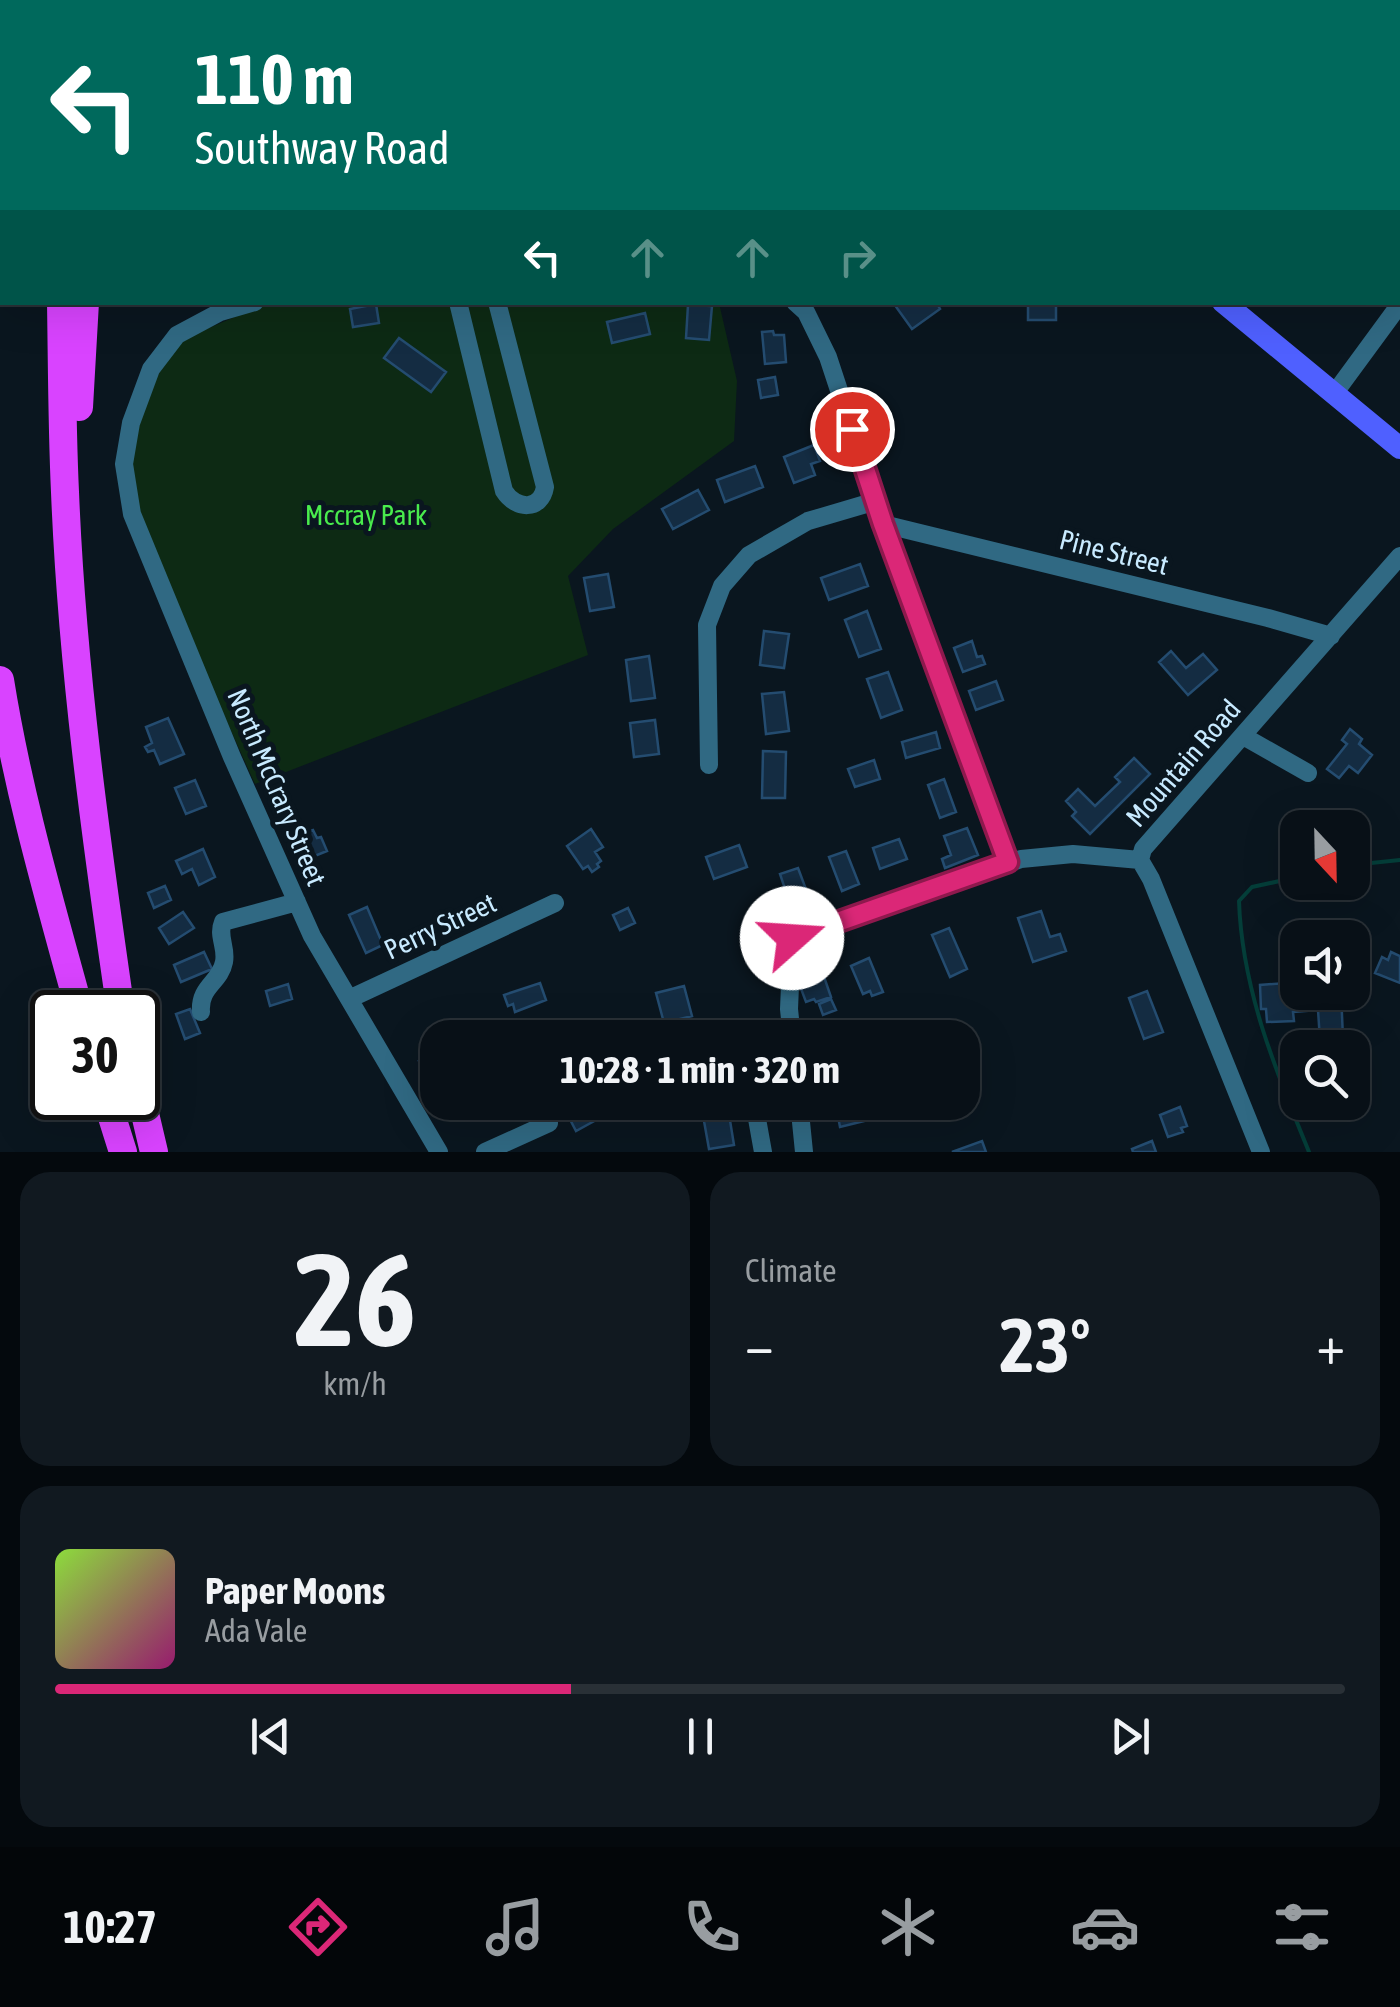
<!DOCTYPE html>
<meta charset="utf-8">
<style>
body{margin:0;font-family:"Asap Condensed",sans-serif;background:#111920;color:#f1f3f6;height:100vh;display:flex;flex-direction:column;font-size:38px;white-space:nowrap}
*{box-sizing:border-box;margin:0}
p{font-size:32px;color:#989da1}
.icon{flex:none;width:55px;height:55px;fill:none;stroke:currentColor;stroke-width:2;stroke-linecap:round;stroke-linejoin:round}
.map{position:relative;height:1152px;overflow:hidden}
.side{display:flex;flex-direction:column;gap:20px;padding:20px;background:#04090d;flex:1}
.side>*{flex:none}
.banner{position:absolute;left:0px;top:0px;width:1400px;height:305px;box-shadow:0 10px 40px #0002,0 0 0 2px #293036;background:#00695c;color:#fff;overflow:hidden}
.needle{width:65px;rotate:158deg}
.tools{position:absolute;left:1280px;top:810px;display:grid;gap:20px}
.tools a{display:grid;place-items:center;width:90px;height:90px;border-radius:20px;background:#081017;box-shadow:0 10px 40px #0002,0 0 0 2px #293036;font-size:50px}
.speed{position:absolute;left:30px;top:990px;display:flex;gap:20px;font-size:50px;font-weight:700;text-align:center}
.speed>*{display:grid;place-content:center;width:130px;height:130px;border-radius:50%;background:#081017;box-shadow:0 10px 40px #0002,0 0 0 2px #293036;line-height:1}
.speed .limit{border:5px solid #111;border-radius:15px;background:#fff;color:#111}
.pin{position:absolute;display:grid;place-items:center;width:85px;height:85px;color:#fff;margin:-42px;border:5px solid #fff;border-radius:50%;box-shadow:0 2px 10px #0007}
.me{position:absolute;width:110px;margin:-55px;rotate:71deg;stroke-linejoin:round;filter:drop-shadow(0 0 8px #0008)}
.turn{display:flex;align-items:center;gap:35px;height:210px;padding:0 30px;font-size:45px}
.turn .icon{width:130px;height:130px;stroke-width:2.5}
.turn b{display:block;font-size:70px;line-height:85px}
.lanes{display:flex;align-items:center;height:95px;padding:0 30px;background:#0003;justify-content:center;gap:50px;direction:ltr}
.lanes .off{opacity:.35}
.big{font-size:75px;font-weight:700;line-height:1.1}
.side .card{flex:1;display:flex;flex-direction:column;justify-content:center;gap:15px;min-width:0;padding:0 35px;border-radius:30px;background:#111920}
.side .dial{align-items:center;gap:0}
.dial b{font-size:130px;line-height:1}
.song{display:flex;align-items:center;gap:30px}
.cover{width:120px;height:120px;border-radius:15px;background:linear-gradient(135deg,hsl(90 70% 55%),hsl(320 70% 35%))}
.played{height:10px;border-radius:5px;background:linear-gradient(90deg,#db2777 40%,#293036 40%)}
.keys{display:flex;justify-content:space-around;direction:ltr}
.heat{display:flex;justify-content:space-between;align-items:center;font-size:55px;direction:ltr}
.side .tiles{flex:1;display:grid;gap:20px;grid-template-columns:1fr 1fr}
.card:last-child{grid-column:span 2}
.trip{position:absolute;left:420px;top:1020px;width:560px;height:100px;border-radius:30px;background:#081017;box-shadow:0 10px 40px #0002,0 0 0 2px #293036;font-weight:700;line-height:100px;text-align:center}
.dock{display:flex;height:160px;justify-content:space-around;align-items:center;background:#030609;color:#989da1}
.dock .icon{width:70px;height:70px}
.dock .selected{color:#db2777}
.dock b{font-size:45px;color:#f1f3f6}
.map>svg:first-child{display:block}
.green{fill:#0d2a14}
.lines{fill:none;stroke-linecap:round;stroke-linejoin:round}
.stream{stroke:#043e39;stroke-width:4}
.building{fill:#142c42;stroke:#244c70;stroke-width:2.5}
.minor{stroke:#306983;stroke-width:18}
.major{stroke:#4f60ff;stroke-width:22}
.highway{stroke:#d943ff;stroke-width:28}
.route-casing{stroke:#8e194d;stroke-width:25}
.route{stroke:#db2777;stroke-width:18}
.labels{text-anchor:middle;stroke-width:10;stroke-linejoin:round;paint-order:stroke}
.park-label{font-size:28px;fill:#49eb4d;stroke:#0a161f}
.street-label{font-size:28px;fill:#c8eaff;stroke:#0a161f}
</style>
<div class="map">
<svg width="1400" height="1152" viewBox="0 0 1400 1152">
<rect width="100%" height="100%" fill="#0a161f"/>
<path class="green" d="M268,303H719L737,381L734,441L613,529L568,576L588,655L255,784L173,602L128,488L143,403L176,342Z"/>
<g class="lines">
<path class="stream" d="M1352,865L1400,860
M1298,877L1252,887L1239,901C1242,990 1276,1071 1309,1152"/>
</g>
<path class="building" d="M896,302H936L940,309L912,329L894,304Z
M1028,302H1066V304H1056V320H1028Z
M376,304L379,323L353,327L350,309Z
M688,305L712,306L709,340L686,338Z
M645,313L650,334L612,343L607,322Z
M773,331L774,335H784L786,362L765,364L762,332Z
M399,338L446,372L431,392L384,358Z
M775,377L778,395L761,398L758,380Z
M814,445L820,461L811,464L815,475L794,483L784,457Z
M755,466L763,487L725,502L717,480Z
M698,490L709,510L673,529L662,509Z
M860,564L868,586L829,600L821,578Z
M608,574L614,607L590,611L584,578Z
M867,611L881,649L859,657L845,620Z
M764,631L789,634L784,668L760,665Z
M972,641L977,657L982,656L985,664L963,672L954,648Z
M1171,651L1186,668L1203,654L1217,670L1188,695L1159,662Z
M649,656L655,698L631,701L626,660Z
M888,672L902,710L881,718L867,679Z
M996,681L1003,700L976,710L969,691Z
M784,692L789,731L766,734L762,694Z
M168,718L184,754L160,764L154,750L148,752L145,747L152,743L146,727Z
M655,720L659,754L634,757L630,723Z
M1350,729L1362,739L1359,744L1372,755L1358,773L1349,766L1339,778L1327,769L1347,744L1342,740Z
M936,732L940,748L906,758L902,742Z
M763,751L786,752L785,798H762Z
M1134,758L1150,774L1090,834L1072,816L1076,812L1066,801L1078,789L1095,806L1120,782L1115,777Z
M874,760L880,779L855,787L848,769Z
M944,779L956,812L940,818L928,785Z
M195,780L206,806L186,814L175,788Z
M967,828L978,855L945,868L942,859L951,855L944,836Z
M591,829L603,847L595,852L601,861L597,864L599,867L592,872L588,866L583,869L567,846Z
M313,830L317,838L321,837L327,851L305,860L298,844L307,840L304,833Z
M899,839L907,859L880,869L873,848Z
M739,845L747,867L714,879L706,857Z
M203,849L215,877L199,885L192,869L182,874L176,861Z
M846,851L859,884L842,891L829,857Z
M798,868L810,900L791,907L780,874Z
M165,886L171,900L154,908L148,893Z
M367,907L383,945L366,953L349,915Z
M628,908L635,923L620,930L613,915Z
M1041,911L1050,937L1060,934L1066,951L1033,962L1018,918Z
M183,912L194,928L169,944L159,928Z
M949,928L967,969L950,977L932,935Z
M204,952L212,969L181,982L174,965Z
M1391,952L1400,956V983L1375,973L1382,957L1388,960Z
M869,958L883,992L872,996L870,991L863,994L851,966Z
M822,971L831,997L816,1002L814,999L806,1002L800,986L807,983L805,977Z
M540,983L546,1000L515,1012L513,1004L508,1006L504,995Z
M1286,983V989L1298,988V992H1341L1343,1038L1320,1040L1318,1010L1293,1012L1294,1021L1267,1022L1266,1009H1261L1260,985Z
M288,984L292,999L270,1006L266,991Z
M684,986L692,1016L664,1023L656,993Z
M1147,991L1163,1032L1144,1039L1129,998Z
M831,999L836,1010L823,1015L819,1004Z
M190,1009L200,1033L185,1039L176,1014Z
M438,1050V1074L429,1079L419,1061Z
M463,1102H493L468,1114Z
M561,1102H586L596,1120L576,1131Z
M727,1102L734,1145L709,1149L704,1121L709,1120L706,1105Z
M853,1102H860L864,1121L840,1127L836,1106Z
M1180,1107L1187,1126L1181,1128L1183,1132L1168,1137L1160,1115Z
M982,1141L986,1152H952Z
M1152,1141L1156,1152H1133L1132,1149Z"/>
<g class="lines">
<path class="minor" d="M394,0L397,2
M286,2L287,0
M765,2L767,0
M1105,2L1110,0
M255,302L220,312L177,335L151,369L131,423L124,464L132,514L232,757L312,936L439,1152
M458,302L504,491C516,510 541,511 545,487L497,302
M795,302L806,312L828,357L883,524L1008,862
M1334,394L1400,304
M883,524L1268,618L1331,636
M1243,736L1308,773
M709,765L707,625L722,586L749,555L808,521L876,501
M349,999L555,903
M201,1012C199,986 220,983 224,962C227,947 217,936 223,922L297,902
M792,1038L789,1009L792,939L1021,859L1073,854L1140,860
M754,1102L763,1152
M799,1102L804,1152
M485,1152L549,1123
M1261,1152L1151,879L1140,860L1143,849L1400,556"/>
<path class="major" d="M855,0L858,2
M1223,302L1400,448"/>
<path class="highway" d="M32,2V0
M60,2V0
M133,2L134,0
M0,207L2,192
M61,302C62,366 62,429 65,492C72,667 96,840 121,1012
M79,407L85,302
M0,680C18,793 50,902 80,1012
M138,1084L154,1152
M106,1098L123,1152"/>
</g>
<g class="lines">
<defs>
<path id="route" d="M792,938L1008,862L883,524L852,429"/>
</defs>
<use href="#route" class="route-casing"/>
<use href="#route" class="route"/>
</g>
<g class="labels">
<g class="park-label">
<text x="366" y="525">Mccray Park</text>
</g>
<g class="street-label">
<text transform="translate(1114 552) rotate(14)" y="10">Pine Street</text>
<text transform="translate(1183 763) rotate(-49)" y="10">Mountain Road</text>
<text transform="translate(277 787) rotate(67)" y="10">North McCrary Street</text>
<text transform="translate(440 926) rotate(-25)" y="10">Perry Street</text>
</g>
</g>
</svg>
<div class="tools">
<a><svg class="needle" viewBox="-14 -14 28 28"><path d="M0-13l5 13h-10z" fill="#e53935"/><path d="M0 13l5-13h-10z" fill="#989da1"/></svg></a>
<a><svg class="icon" aria-label="sound" viewBox="0 0 24 24"><path d="M4 9h4l5-4v14l-5-4H4zM17 9q2 3 0 6"/></svg></a>
<a><svg class="icon" aria-label="search" viewBox="0 0 24 24"><circle cx="10" cy="10" r="6"/><path d="M15 15l6 6"/></svg></a>
</div>
<div class="speed"><div class="limit">30</div></div>
<div class="pin" style="left:852px;top:429px;background:#d93025"><svg class="icon" aria-label="arrive" viewBox="0 0 24 24"><path d="M6 21V4h12l-3 4 3 4H6"/></svg></div>
<svg class="me" style="left:792px;top:938px" viewBox="-20 -20 40 40"><circle r="19" fill="#fff"/><path d="M0-13L10 11 0 6-10 11z" fill="#db2777"/></svg>
<div class="trip">10:28 · 1 min · 320 m</div>
<div class="banner">
<div class="turn"><svg class="icon" aria-label="left" viewBox="0 0 24 24"><path d="M17 20v-9H6M10 6l-5 5 5 5"/></svg><div><b>110 m</b>Southway Road</div></div>
<div class="lanes"><svg class="icon" aria-label="left" viewBox="0 0 24 24"><path d="M17 20v-9H6M10 6l-5 5 5 5"/></svg><svg class="icon off" aria-label="ahead" viewBox="0 0 24 24"><path d="M12 20V5M6 11l6-6 6 6"/></svg><svg class="icon off" aria-label="ahead" viewBox="0 0 24 24"><path d="M12 20V5M6 11l6-6 6 6"/></svg><svg class="icon off" aria-label="right" viewBox="0 0 24 24"><path d="M7 20v-9h11M14 6l5 5-5 5"/></svg></div>
</div>
</div>
<section class="side">
<div class="tiles">
<div class="card dial"><b>26</b><p>km/h</p></div>
<div class="card"><p>Climate</p>
<div class="heat"><a>−</a><b class="big">23°</b><a>+</a></div>
</div>
<div class="card">
<div class="song"><i class="cover"></i><div><b>Paper Moons</b><p>Ada Vale</p></div></div>
<div class="played"></div>
<div class="keys"><svg class="icon" aria-label="previous" viewBox="0 0 24 24"><path d="M18 5L8 12l10 7zM5 5v14"/></svg><svg class="icon" aria-label="pause" viewBox="0 0 24 24"><path d="M8 5v14M16 5v14"/></svg><svg class="icon" aria-label="next" viewBox="0 0 24 24"><path d="M6 5l10 7-10 7zM19 5v14"/></svg></div>
</div>
</div>
</section>
<nav class="dock">
<b>10:27</b>
<svg class="icon selected" aria-label="directions" viewBox="0 0 24 24"><path d="M12 3l9 9-9 9-9-9zM9 14v-3h6M13 9l2 2-2 2"/></svg>
<svg class="icon" aria-label="music" viewBox="0 0 24 24"><path d="M9 18V5l10-2v13"/><circle cx="6" cy="18" r="3"/><circle cx="16" cy="16" r="3"/></svg>
<svg class="icon" aria-label="phone" viewBox="0 0 24 24"><path d="M5 4h4l2 5-3 2q2 4 5 5l2-3 5 2v4C11 20 4 13 5 4z"/></svg>
<svg class="icon" aria-label="climate" viewBox="0 0 24 24"><path d="M12 3v18M4 7l16 10M4 17L20 7"/></svg>
<svg class="icon" aria-label="car" viewBox="0 0 24 24"><path d="M5 17H2v-5l4-1 3-4h7l3 4 3 1v5h-3M9 17h6M6 11h13"/><circle cx="7" cy="17" r="2"/><circle cx="17" cy="17" r="2"/></svg>
<svg class="icon" aria-label="filters" viewBox="0 0 24 24"><path d="M4 7h16M4 17h16"/><circle cx="9" cy="7" r="2"/><circle cx="15" cy="17" r="2"/></svg>
</nav>
